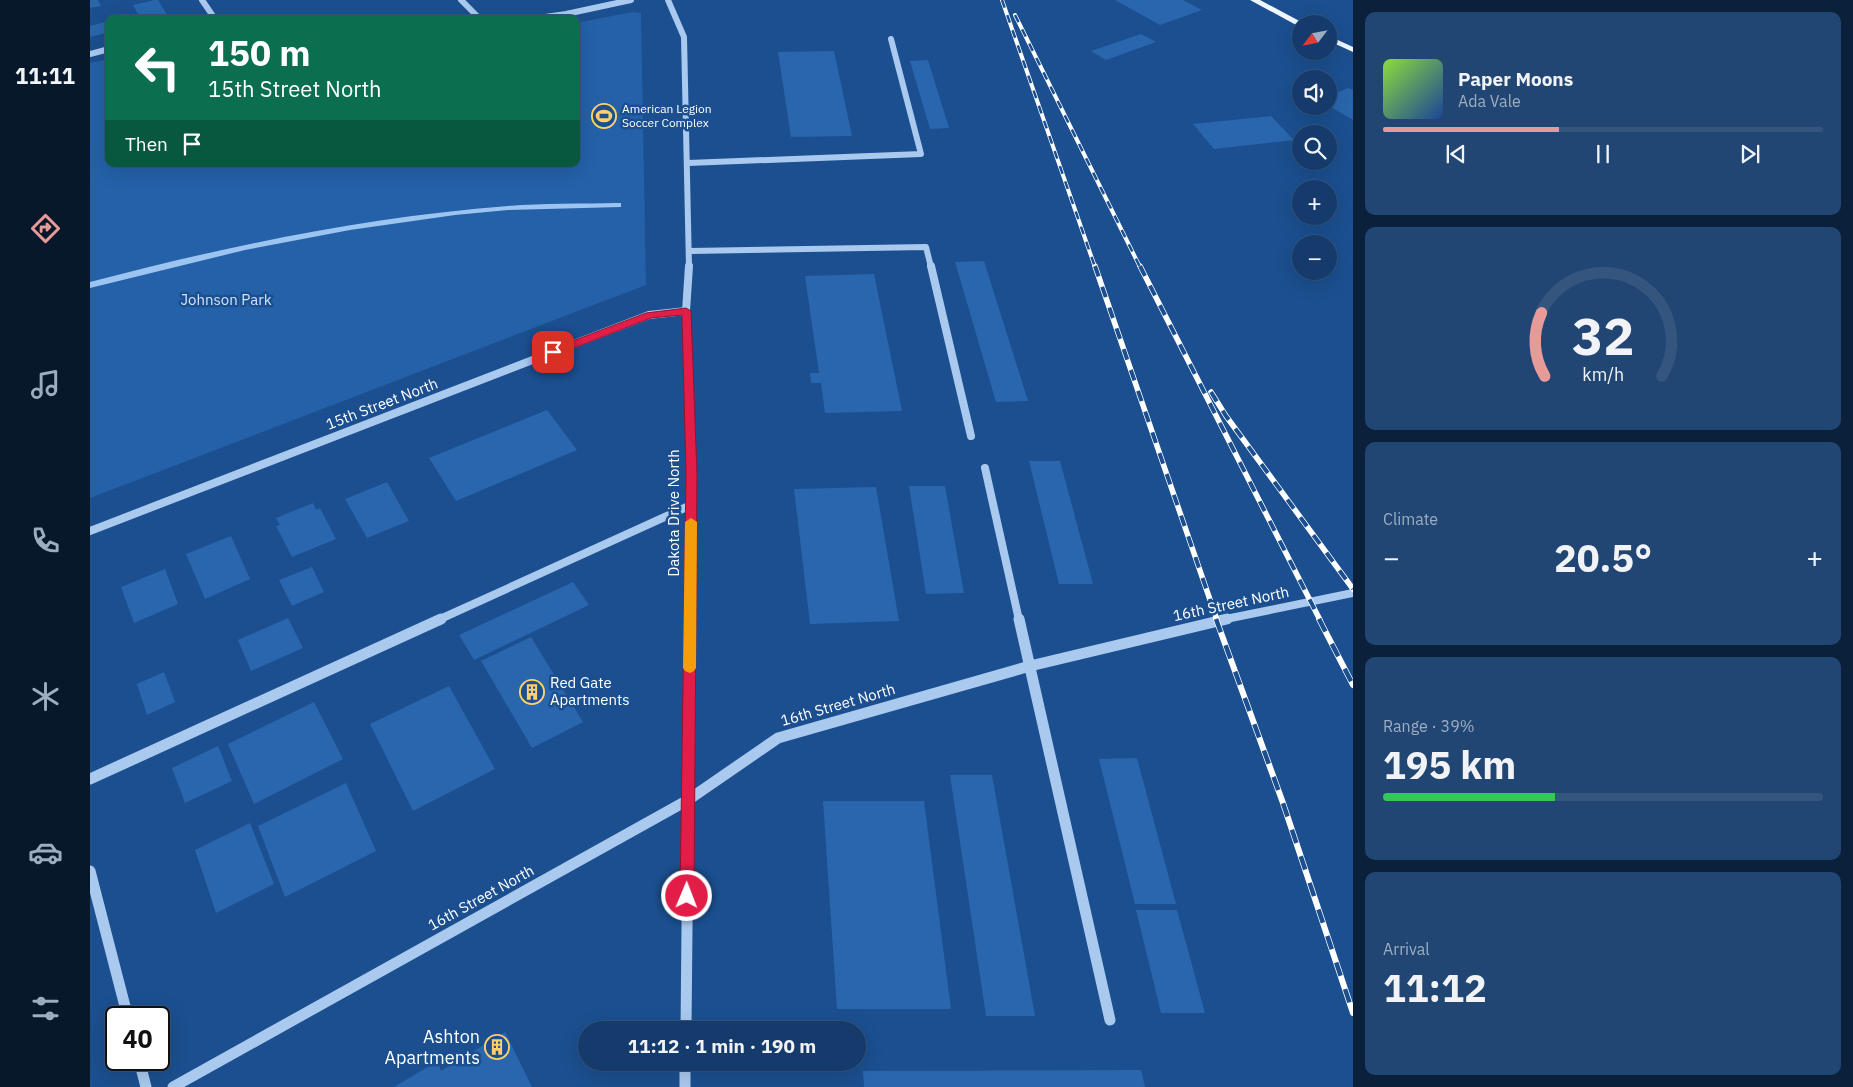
<!DOCTYPE html>
<meta charset="utf-8">
<style>
body{margin:0;font-family:"IBM Plex Sans",sans-serif;background:#214673;color:#f1f3f6;height:100vh;display:flex;flex-direction:column;font-size:19px;white-space:nowrap}
*{box-sizing:border-box;margin:0}
p{font-size:16px;color:#9dadc1}
.icon{flex:none;width:28px;height:28px;fill:none;stroke:currentColor;stroke-width:2;stroke-linecap:round;stroke-linejoin:round}
.map{position:relative;flex:1;overflow:hidden}
.panel{display:flex;flex-direction:column;gap:12px;padding:12px;background:#0b203b;width:500px}
.panel>*{flex:none}
.top-card{position:absolute;left:15px;top:15px;width:475px;height:152px;border-radius:10px;box-shadow:0 5px 20px #0002,0 0 0 1px #33557e;background:#0b6e4f;color:#fff;overflow:hidden}
.needle{width:32px;rotate:238deg}
.buttons{position:absolute;left:1202px;top:15px;display:grid;gap:10px}
.buttons a{display:grid;place-items:center;width:45px;height:45px;border-radius:50%;background:#143b6b;box-shadow:0 5px 20px #0002,0 0 0 1px #33557e;font-size:25px}
.speed{position:absolute;left:15px;top:1006px;display:flex;gap:10px;font-size:25px;font-weight:700;text-align:center}
.speed>*{display:grid;place-content:center;width:65px;height:65px;border-radius:50%;background:#143b6b;box-shadow:0 5px 20px #0002,0 0 0 1px #33557e;line-height:1}
.speed .limit{border:2px solid #111;border-radius:8px;background:#fff;color:#111}
.pin{position:absolute;display:grid;place-items:center;width:42px;height:42px;color:#fff;margin:-21px;border-radius:10px;box-shadow:0 2px 8px #0006}
.me{position:absolute;width:55px;margin:-28px;rotate:1deg;stroke-linejoin:round;filter:drop-shadow(0 0 4px #0008)}
.turn{display:flex;align-items:center;gap:18px;height:105px;padding:0 20px;font-size:22px}
.turn .icon{width:65px;height:65px;stroke-width:2.5}
.turn b{display:block;font-size:35px;line-height:42px}
.then{display:flex;align-items:center;height:48px;padding:0 20px;background:#0003;gap:10px;font-size:19px}
.big{font-size:38px;font-weight:700;line-height:1.1}
.panel .widget{flex:1;display:flex;flex-direction:column;justify-content:center;gap:8px;min-width:0;padding:0 18px;border-radius:10px;background:#214673}
.panel .dial{align-items:center;gap:0}
.dial svg{height:130px;overflow:visible;fill:none;stroke:#33557e;stroke-width:7;stroke-linecap:round;text-anchor:middle}
.dial text{fill:#f1f3f6;stroke:none}
.song{display:flex;align-items:center;gap:15px}
.cover{width:60px;height:60px;border-radius:8px;background:linear-gradient(135deg,hsl(90 70% 55%),hsl(220 70% 35%))}
.played{height:5px;border-radius:2px;background:linear-gradient(90deg,#e69b98 40%,#33557e 40%)}
.keys{display:flex;justify-content:space-around;direction:ltr}
.heat{display:flex;justify-content:space-between;align-items:center;font-size:28px;direction:ltr}
.charge{height:8px;border-radius:4px;background:linear-gradient(90deg,#34c759 39%,#33557e 0)}
.trip{position:absolute;left:488px;top:1021px;width:288px;height:50px;border-radius:25px;background:#143b6b;box-shadow:0 5px 20px #0002,0 0 0 1px #33557e;font-weight:700;line-height:50px;text-align:center}
main{display:flex;flex:1;min-height:0}
.tabs{display:flex;flex-direction:column;width:90px;justify-content:space-around;align-items:center;background:#08182b;color:#9dadc1}
.tabs .icon{width:35px;height:35px}
.tabs .current{color:#e69b98}
.tabs b{font-size:22px;color:#f1f3f6}
.map>svg:first-child{display:block}
.green{fill:#2461a8}
.lines{fill:none;stroke-linecap:round;stroke-linejoin:round}
.stream{fill:#9cc4f0;fill-rule:evenodd}
.building{fill:#2a66ad}
.minor-far2{stroke:#a9c9ee;stroke-width:6}
.minor-far1{stroke:#a9c9ee;stroke-width:8}
.minor{stroke:#a9c9ee;stroke-width:11}
.major{fill:#f0f6ff;fill-rule:evenodd}
.rail-far2-casing{stroke:#fff;stroke-width:4}
.rail-far1-casing{stroke:#fff;stroke-width:5.5}
.rail-casing{stroke:#fff;stroke-width:6}
.rail-far2{stroke:#1b4f8f;stroke-width:2.5;stroke-dasharray:8;stroke-linecap:butt}
.rail-far1{stroke:#1b4f8f;stroke-width:4;stroke-dasharray:11;stroke-linecap:butt}
.rail{stroke:#1b4f8f;stroke-width:4.5;stroke-dasharray:14;stroke-linecap:butt}
.route{fill:#e11d48;stroke:#92132f}
.slow{fill:#f59e0b}
.labels{text-anchor:middle;stroke-width:5;stroke-linejoin:round;paint-order:stroke}
.far-poi-label{font-size:12px;fill:#fff;stroke:#1b4f8f;text-anchor:start}
.park-label{font-size:15px;fill:#cfe3fa;stroke:#1b4f8f}
.street-label{font-size:15px;fill:#fff;stroke:#1b4f8f}
.poi-label{font-size:15px;fill:#fff;stroke:#1b4f8f;text-anchor:start}
.near-poi-label{font-size:18px;fill:#fff;stroke:#1b4f8f;text-anchor:end}
</style>
<main>
<nav class="tabs">
<b>11:11</b>
<svg class="icon current" aria-label="directions" viewBox="0 0 24 24"><path d="M12 3l9 9-9 9-9-9zM9 14v-3h6M13 9l2 2-2 2"/></svg>
<svg class="icon" aria-label="music" viewBox="0 0 24 24"><path d="M9 18V5l10-2v13"/><circle cx="6" cy="18" r="3"/><circle cx="16" cy="16" r="3"/></svg>
<svg class="icon" aria-label="phone" viewBox="0 0 24 24"><path d="M5 4h4l2 5-3 2q2 4 5 5l2-3 5 2v4C11 20 4 13 5 4z"/></svg>
<svg class="icon" aria-label="climate" viewBox="0 0 24 24"><path d="M12 3v18M4 7l16 10M4 17L20 7"/></svg>
<svg class="icon" aria-label="car" viewBox="0 0 24 24"><path d="M5 17H2v-5l4-1 3-4h7l3 4 3 1v5h-3M9 17h6M6 11h13"/><circle cx="7" cy="17" r="2"/><circle cx="17" cy="17" r="2"/></svg>
<svg class="icon" aria-label="filters" viewBox="0 0 24 24"><path d="M4 7h16M4 17h16"/><circle cx="9" cy="7" r="2"/><circle cx="15" cy="17" r="2"/></svg>
</nav>
<div class="map">
<svg width="1263" height="1087" viewBox="0 0 1263 1087">
<rect width="100%" height="100%" fill="#1b4f8f"/>
<path class="green" d="M542,12L551,13L556,285L0,498V63L19,59V164H486V23Z"/>
<g class="lines">
<path class="stream" d="M528,203H531V207L418,210L365,215L260,230L155,250L0,288V282C137,246 276,217 418,206C454,203 491,204 528,203Z"/>
</g>
<path class="building" d="M0,0H8L11,6L0,8Z
M65,0H68L77,15L51,19L43,5Z
M1025,0H1093L1112,10L1070,25Z
M19,21V32L0,37V26Z
M1051,34L1066,42L1016,60L1001,51Z
M744,51L762,136L701,137L688,52Z
M838,60L859,128L840,129L820,61Z
M1258,88L1263,90V120L1239,106V96Z
M1181,116L1204,140L1124,149L1103,124Z
M894,261L938,401L906,402L865,262Z
M784,274L812,411L735,413L731,383H721L720,373H729L715,276Z
M457,410L487,450L366,501L339,458Z
M939,461H970L1003,584H969Z
M297,482L319,521L277,538L255,499Z
M819,486H855L874,593L836,594Z
M786,487L809,621L720,624L704,489Z
M223,503L226,510L230,508L246,539L202,557L186,526L190,525L186,518Z
M141,536L160,579L115,599L96,554Z
M222,567L234,592L202,606L189,580Z
M75,569L88,604L44,623L31,587Z
M483,582L499,605L384,660L369,635Z
M198,618L213,648L161,671L148,640Z
M441,637L493,722L442,748L391,661Z
M74,672L85,702L57,715L47,684Z
M359,686L405,769L323,811L280,724Z
M224,702L253,759L164,804L138,744Z
M128,746L142,781L95,803L82,768Z
M1047,758L1086,904H1045L1009,759Z
M860,775H902L945,1016H896Z
M256,783L286,851L195,897L168,826Z
M733,801H834L861,1009H747Z
M160,823L184,884L126,913L105,850Z
M1046,910H1087L1115,1013H1071Z
M415,1032L442,1087H304L348,1061L351,1071Z
M1051,1070L1055,1087H774L773,1071Z"/>
<g class="lines">
<path class="minor-far2" d="M112,0L125,19
M371,0L390,19
M578,0L594,37L599,267
M441,19L476,14L541,0
M0,54L19,49
M598,163L831,154L801,39
M600,251L836,247L841,267"/>
<path class="minor-far1" d="M599,266L596,311L601,474L600,620
M841,266L881,436
M895,468L929,620
M0,531L559,315L596,311
M348,620L601,505
M1131,620L1263,593"/>
<path class="minor" d="M929,619L1020,1020
M0,779L351,619
M0,871L38,1018
M596,1030L600,619
M49,1060L56,1087
M595,1062V1087
M83,1087L598,800L688,738L940,666L1137,619"/>
<path class="major" d="M1160,0H1170L1215,24L1208,26Z
M1239,36L1263,47V52L1239,41Z"/>
<defs>
<path id="rail-far2" d="M912,0L1005,267
M925,15L1050,267"/>
<path id="rail-far1" d="M1005,266L1127,620
M1050,266L1230,620
M1121,392L1136,416L1263,589"/>
<path id="rail" d="M1126,619L1193,803L1263,1013
M1229,619L1263,685"/>
</defs>
<use href="#rail-far2" class="rail-far2-casing"/>
<use href="#rail-far1" class="rail-far1-casing"/>
<use href="#rail" class="rail-casing"/>
<use href="#rail-far2" class="rail-far2"/>
<use href="#rail-far1" class="rail-far1"/>
<use href="#rail" class="rail"/>
</g>
<path class="route" d="M596,308L601,311L607,474L604,896L602,901L597,903L592,901L590,896L596,474L592,315L561,318L466,355L463,356L458,352L459,350L556,313Z"/>
<path class="slow" d="M601,518L607,522L606,668L604,671L600,673L595,671L593,668L595,522Z"/>
<defs>
<symbol id="stadium-ring" viewBox="-11 -11 22 22"><circle r="9.5" fill="#1b4f8f" stroke="#ffd166" stroke-width="1.5"/><path d="M0-5a6.5 5 0 1 0 0 10a6.5 5 0 1 0 0-10ZM-3.5-1.8h7v3.6h-7Z" fill="#ffd166"/></symbol>
<symbol id="building-ring" viewBox="-11 -11 22 22"><circle r="9.5" fill="#1b4f8f" stroke="#ffd166" stroke-width="1.5"/><path d="M-4-6H4V6H1V3H-1V6H-4ZM-2.5-4.3h1.7v1.8h-1.7ZM.8-4.3h1.7v1.8H.8ZM-2.5-1h1.7V.8h-1.7ZM.8-1h1.7V.8H.8Z" fill="#ffd166"/></symbol>
</defs>
<g fill-rule="evenodd">
<use href="#stadium-ring" x="500" y="102" width="28" height="28"/>
<use href="#building-ring" x="428" y="678" width="28" height="28"/>
<use href="#building-ring" x="393" y="1033" width="28" height="28"/>
</g>
<g class="labels">
<g class="far-poi-label">
<text x="532" y="113">American Legion<tspan x="532" dy="14">Soccer Complex</tspan></text>
</g>
<g class="park-label">
<text x="136" y="305">Johnson Park</text>
</g>
<g class="street-label">
<text transform="translate(292 404) rotate(-21)" y="5">15th Street North</text>
<text transform="translate(584 513) rotate(-90)" y="5">Dakota Drive North</text>
<text transform="translate(1141 604) rotate(-12)" y="5">16th Street North</text>
<text transform="translate(748 705) rotate(-16)" y="5">16th Street North</text>
<text transform="translate(391 898) rotate(-29)" y="5">16th Street North</text>
</g>
<g class="poi-label">
<text x="460" y="688">Red Gate<tspan x="460" dy="17">Apartments</tspan></text>
</g>
<g class="near-poi-label">
<text x="390" y="1043">Ashton<tspan x="390" dy="21">Apartments</tspan></text>
</g>
</g>
</svg>
<div class="buttons">
<a><svg class="needle" viewBox="-14 -14 28 28"><path d="M0-13l5 13h-10z" fill="#e53935"/><path d="M0 13l5-13h-10z" fill="#9dadc1"/></svg></a>
<a><svg class="icon" aria-label="sound" viewBox="0 0 24 24"><path d="M4 9h4l5-4v14l-5-4H4zM17 9q2 3 0 6"/></svg></a>
<a><svg class="icon" aria-label="search" viewBox="0 0 24 24"><circle cx="10" cy="10" r="6"/><path d="M15 15l6 6"/></svg></a>
<a>+</a>
<a>−</a>
</div>
<div class="speed"><div class="limit">40</div></div>
<div class="pin" style="left:463px;top:352px;background:#d93025"><svg class="icon" aria-label="arrive" viewBox="0 0 24 24"><path d="M6 21V4h12l-3 4 3 4H6"/></svg></div>
<svg class="me" style="left:597px;top:896px" viewBox="-20 -20 40 40"><circle r="17" fill="#e11d48" stroke="#fff" stroke-width="3"/><path d="M0-11L8 9 0 5-8 9z" fill="#fff"/></svg>
<div class="trip">11:12 · 1 min · 190 m</div>
<div class="top-card">
<div class="turn"><svg class="icon" aria-label="left" viewBox="0 0 24 24"><path d="M17 20v-9H6M10 6l-5 5 5 5"/></svg><div><b>150 m</b>15th Street North</div></div>
<div class="then">Then<svg class="icon" aria-label="arrive" viewBox="0 0 24 24"><path d="M6 21V4h12l-3 4 3 4H6"/></svg></div>
</div>
</div>
<section class="panel">
<div class="widget">
<div class="song"><i class="cover"></i><div><b>Paper Moons</b><p>Ada Vale</p></div></div>
<div class="played"></div>
<div class="keys"><svg class="icon" aria-label="previous" viewBox="0 0 24 24"><path d="M18 5L8 12l10 7zM5 5v14"/></svg><svg class="icon" aria-label="pause" viewBox="0 0 24 24"><path d="M8 5v14M16 5v14"/></svg><svg class="icon" aria-label="next" viewBox="0 0 24 24"><path d="M6 5l10 7-10 7zM19 5v14"/></svg></div>
</div>
<div class="widget dial"><svg viewBox="0 0 100 80">
<path d="M14 69A42 42 0 1 1 86 69"/>
<path d="M14 69A42 42 0 0 1 12 30" stroke="#e69b98"/>
<text x="50" y="56" font-size="32" font-weight="700">32</text>
<text x="50" y="72" font-size="11">km/h</text>
</svg></div>
<div class="widget"><p>Climate</p>
<div class="heat"><a>−</a><b class="big">20.5°</b><a>+</a></div>
</div>
<div class="widget"><p>Range · 39%</p><b class="big">195 km</b><div class="charge"></div></div>
<div class="widget"><p>Arrival</p><b class="big">11:12</b></div>
</section>
</main>
